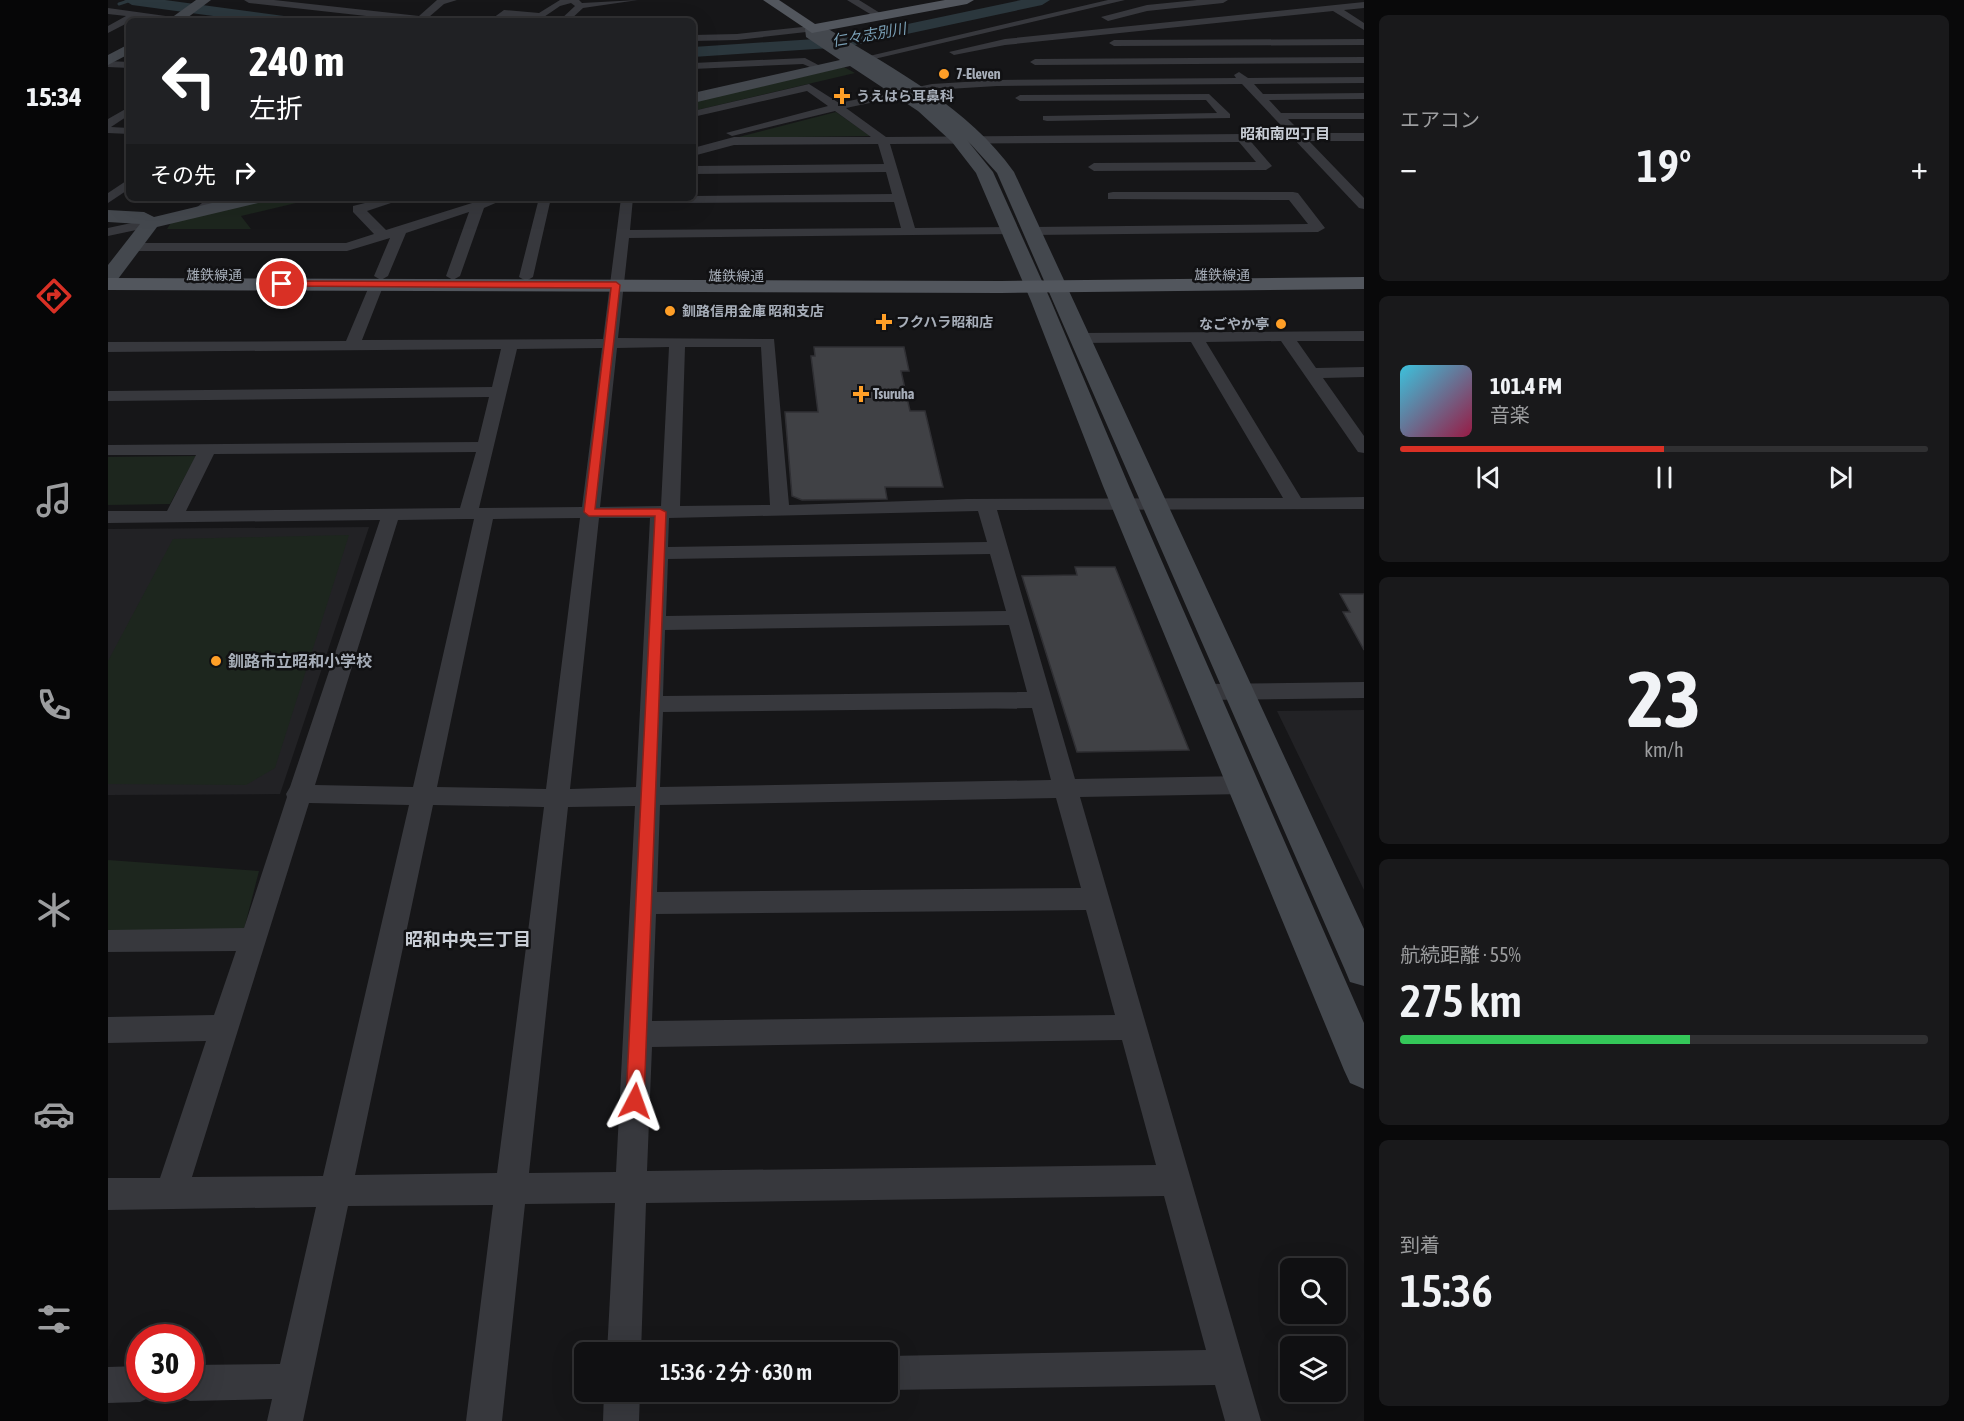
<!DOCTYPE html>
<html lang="ja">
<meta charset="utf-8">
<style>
body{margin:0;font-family:"Asap Condensed","Noto Sans JP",sans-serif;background:#19191b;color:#f1f3f6;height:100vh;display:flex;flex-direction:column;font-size:22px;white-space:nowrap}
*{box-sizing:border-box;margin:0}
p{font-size:20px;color:#9c9d9f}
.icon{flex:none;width:33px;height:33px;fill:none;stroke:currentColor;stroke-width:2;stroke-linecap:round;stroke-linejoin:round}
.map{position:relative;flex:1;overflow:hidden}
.panel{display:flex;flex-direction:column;gap:15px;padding:15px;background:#09090a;width:600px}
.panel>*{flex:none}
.banner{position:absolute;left:18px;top:18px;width:570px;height:183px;border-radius:9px;box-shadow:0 6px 24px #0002,0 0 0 2px #303032;background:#202124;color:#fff;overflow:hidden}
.fabs{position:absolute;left:1172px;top:1258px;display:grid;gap:12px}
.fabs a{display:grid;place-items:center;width:66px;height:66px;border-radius:9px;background:#101012;box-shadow:0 6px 24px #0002,0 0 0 2px #303032;font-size:30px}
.speed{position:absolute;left:18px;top:1324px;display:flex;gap:12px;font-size:30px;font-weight:700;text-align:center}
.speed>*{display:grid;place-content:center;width:78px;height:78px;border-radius:50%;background:#101012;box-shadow:0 6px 24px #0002,0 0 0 2px #303032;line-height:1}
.speed .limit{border:9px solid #d22;background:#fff;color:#111}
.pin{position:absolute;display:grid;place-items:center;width:51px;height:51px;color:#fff;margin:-26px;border:3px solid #fff;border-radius:50%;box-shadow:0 2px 6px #0007}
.me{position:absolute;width:66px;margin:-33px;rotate:4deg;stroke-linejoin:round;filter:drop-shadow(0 0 4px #0008)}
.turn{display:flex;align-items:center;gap:21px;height:126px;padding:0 24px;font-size:27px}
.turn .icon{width:78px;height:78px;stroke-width:2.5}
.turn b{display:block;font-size:42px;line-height:51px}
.then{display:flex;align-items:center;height:57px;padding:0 24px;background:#0003;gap:12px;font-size:22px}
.big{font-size:45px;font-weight:600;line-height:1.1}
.panel .card{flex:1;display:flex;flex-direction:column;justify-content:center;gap:9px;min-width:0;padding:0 21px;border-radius:9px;background:#19191b}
.panel .dial{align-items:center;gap:0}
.dial b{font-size:78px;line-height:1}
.song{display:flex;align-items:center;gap:18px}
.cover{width:72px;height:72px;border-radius:9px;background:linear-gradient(135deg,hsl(190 70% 55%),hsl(340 70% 35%))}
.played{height:6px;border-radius:3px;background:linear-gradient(90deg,#d93025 50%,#303032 50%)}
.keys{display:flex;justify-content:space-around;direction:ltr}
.heat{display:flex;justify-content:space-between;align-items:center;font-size:33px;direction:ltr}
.charge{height:9px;border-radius:4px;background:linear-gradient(90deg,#34c759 55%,#303032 0)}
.trip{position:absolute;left:466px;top:1342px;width:324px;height:60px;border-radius:9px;background:#101012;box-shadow:0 6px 24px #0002,0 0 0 2px #303032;font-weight:600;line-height:60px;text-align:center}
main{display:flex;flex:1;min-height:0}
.tab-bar{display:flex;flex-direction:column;width:108px;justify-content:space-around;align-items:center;background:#060607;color:#9c9d9f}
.tab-bar .icon{width:42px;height:42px}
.tab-bar .current{color:#d93025}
.tab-bar b{font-size:27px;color:#f1f3f6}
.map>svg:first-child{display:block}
.built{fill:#222225}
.green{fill:#1d261e}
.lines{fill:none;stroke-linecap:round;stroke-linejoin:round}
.stream{stroke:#2b373d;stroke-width:3}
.river{fill:#2b373d;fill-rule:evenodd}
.building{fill:#404145;stroke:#303034;stroke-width:1.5}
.street{fill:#37383d;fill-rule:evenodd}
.secondary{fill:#44484e;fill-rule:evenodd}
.primary{fill:#52565d;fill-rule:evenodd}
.route{fill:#d93025;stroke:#8d1f18;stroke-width:1.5}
.poi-dot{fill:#ff9f27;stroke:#111113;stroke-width:2}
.labels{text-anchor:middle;stroke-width:5;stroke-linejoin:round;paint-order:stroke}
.far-poi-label{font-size:14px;font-weight:bold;fill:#a7aeb9;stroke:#111113;text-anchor:start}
.far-street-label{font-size:14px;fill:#a7aeb9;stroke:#111113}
.far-water-label{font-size:15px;font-style:italic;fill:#7ba1b7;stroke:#111113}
.far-neighbourhood-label{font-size:15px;font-weight:bold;fill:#c8cdd5;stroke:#111113}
.poi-label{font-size:16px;font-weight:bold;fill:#a7aeb9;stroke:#111113;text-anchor:start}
.neighbourhood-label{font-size:18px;font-weight:bold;fill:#c8cdd5;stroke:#111113}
</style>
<main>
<nav class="tab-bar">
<b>15:34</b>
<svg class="icon current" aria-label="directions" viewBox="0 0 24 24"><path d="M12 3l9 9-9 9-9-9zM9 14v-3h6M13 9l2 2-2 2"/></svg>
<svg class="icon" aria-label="music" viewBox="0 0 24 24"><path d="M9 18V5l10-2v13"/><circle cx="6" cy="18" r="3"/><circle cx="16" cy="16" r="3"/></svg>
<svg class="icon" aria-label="phone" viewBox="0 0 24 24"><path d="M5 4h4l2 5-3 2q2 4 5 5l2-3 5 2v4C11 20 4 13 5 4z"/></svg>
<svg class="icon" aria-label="climate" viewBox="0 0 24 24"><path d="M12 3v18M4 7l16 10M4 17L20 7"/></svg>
<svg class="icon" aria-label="car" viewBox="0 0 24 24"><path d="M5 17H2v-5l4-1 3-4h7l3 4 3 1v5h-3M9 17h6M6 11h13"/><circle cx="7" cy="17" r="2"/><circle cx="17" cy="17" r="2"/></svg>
<svg class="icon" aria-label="filters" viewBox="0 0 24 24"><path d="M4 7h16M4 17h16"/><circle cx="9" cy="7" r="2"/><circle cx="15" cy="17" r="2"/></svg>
</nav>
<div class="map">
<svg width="1256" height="1421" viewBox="0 0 1256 1421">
<rect width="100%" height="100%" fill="#161618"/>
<path class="built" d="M261,527L172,794L0,795V529Z
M1256,710V890L1169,711Z"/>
<path class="green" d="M736,67L747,73L585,111V102Z
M728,112L762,136L627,138Z
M163,198H209L133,216L143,229H59L64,221Z
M88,456L62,504L0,505V457Z
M241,535L167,768L138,785L0,784V661L65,539Z
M0,860L151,871L135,933L0,934Z"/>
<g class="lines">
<path class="stream" d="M11,4L23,0"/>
<path class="river" d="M16,0H57L176,16L184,21H142L24,5Z
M913,0H942L934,5L738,47L585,57V47L738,37Z"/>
</g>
<path class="building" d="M706,347H796L801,371H793L802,411H817L835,487H777L779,499L694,500L684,496L677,412H710L703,356H707Z
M967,567H1007L1081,750L969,752L914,576L969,575Z
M1232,594H1256V650L1235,612H1242Z"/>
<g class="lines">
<path class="street" d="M136,0H166L311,16L329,0H349L336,4L321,17L333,21H303L141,3Z
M452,0H471L474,3L530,0L475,8L461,21H451L467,6L463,3L452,6L433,19L398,16L392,21H381L396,10L431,13Z
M739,0H751L780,18L772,20Z
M1000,0H1017L745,64L740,61Z
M1089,0H1120L1115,3L1039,11L1000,21L993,17L1039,5Z
M1256,2V8L1236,10L1256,23V30L1225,11L897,45L846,55L841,52L897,39Z
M0,8L72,18L77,21L29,18L0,33V26L18,16L0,14Z
M704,26L707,27V31L629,40L585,41V35L629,34Z
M1256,39V45L1006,46L1001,43L1006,40Z
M1256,57V63L927,65L922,62L927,59Z
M697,58L718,69L713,72L695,64L585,69V63Z
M0,61L21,62V68L0,67Z
M1131,72L1140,78L1256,77V83L1146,84L1155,94L1256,93V99L1161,100L1173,113H1256V119H1180L1194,133H1256V141H1201L1256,198V209L1251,208L1134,84L889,86L824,90L738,108L778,137L1134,134L1138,136L1164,166L1158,170L986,171L980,167L986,163L1148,162L1131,142L782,144L807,228L901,227L908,231L906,234L521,238L510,338L666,339L681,505L859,499L1175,498L1083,342L971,343L963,338L971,333L1256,331V341H1189L1208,368L1256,367V377L1215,378L1256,436V453L1250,452L1173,341L1098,342L1193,498L1256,497V509L889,510L967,779L1136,776L1144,779L1148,785L1144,791L1136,794L972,797L1153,1421H1117L1107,1385L780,1390V1356L1098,1350L1056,1196L538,1203L533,1353H499L507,1203L417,1204L394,1421H358L385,1205L240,1206L195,1421H159L164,1399L82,1401L70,1395L67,1389H82V1365L172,1364L208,1207L0,1210V1178H52L98,1041L0,1043V1017L106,1015L128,951L0,952V930L136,928L179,797L178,794L182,787L272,520L0,523V511H59L88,455H0V445L370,442L381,397L0,401V391L384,387L393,349L0,352V342L238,341L262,284L269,280L276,284L254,340L495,339L513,198H525L522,230L793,228L786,202L570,203V198L585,196L784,194L778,172L585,174V166L776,164L770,144L626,145L585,156V148L626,137H763L727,111L624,136L618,133L720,106L699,91L585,117V111L701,84L731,103L824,84L889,80L1128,78L1126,75ZM561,347L553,506L492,507L509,348ZM577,347H653L662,505L572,506ZM494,348L474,507L371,508L409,349ZM368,452L352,508L78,511L106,454ZM870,511L879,542L560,547L561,518ZM472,518L438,789L329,787L385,519ZM491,518H542L528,787L462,789ZM359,519H366L305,787L207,785L290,520ZM882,554L898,611L558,616L560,559ZM901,625L919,692L555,696L557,630ZM924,708L943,780L552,787L555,712ZM948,798L973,888L549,892L552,805ZM201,803L301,805L215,1176L84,1177ZM325,805L436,807L389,1173L247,1175ZM527,806L508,1172L421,1173L460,807ZM978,910L1007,1015L544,1021L548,914ZM1014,1040L1048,1165L539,1171L544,1047Z
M1101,94L1122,114V118L939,121L935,120V116L1109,113L1098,100L912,101L907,98L912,95Z
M21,107V115L3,127L21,128V134L0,133V119Z
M21,179V189L0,203V193Z
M1005,192H1185L1190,193L1217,228L1210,232L924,235L917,231L924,227L1200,224L1181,200L1000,199V193Z
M100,198H114L98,214H88V208Z
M277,198H298L259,211L278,230L380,198H399L376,208L352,276L345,280L338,276L361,212L298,233L280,276L273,280L266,276L282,238L239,251H25L18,247L25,243H238L266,234L245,212V206Z
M431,198H443L425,277L418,281L411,277Z
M42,219L49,223L47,226L0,236V228Z
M1256,682V698L1095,700L1087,697L1084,692L1087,687L1095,684Z
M32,1366V1389H48L44,1396L32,1402L0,1403V1367Z
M496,1392H532L531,1421H495Z"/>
<path class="secondary" d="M88,0H103L75,21H59Z
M704,25L722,30C787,70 861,108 906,172L1256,929V986L1242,982L1237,970L889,173L859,140L885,172L943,301L1021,486L1256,1023V1089L1242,1083L1236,1070L995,486L923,301L868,173L844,142L810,111L742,66L585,103V93L732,60L698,37L697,29Z
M21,44V54L0,65V55Z
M125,198H157L154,202L49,227L7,283L0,285V265L32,224L0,222V210L36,212L46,217Z"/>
<path class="primary" d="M655,0H671L707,24L837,0H866L859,4L704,33Z
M1256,277V289L893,293L0,290V278L893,281Z"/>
</g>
<path class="route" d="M174,281L508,282L512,285L487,509H552L558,512L536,1101L533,1107L527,1109L521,1107L518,1101L547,516H481L476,512L503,288L171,286V282Z"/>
<g class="poi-dot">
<circle cx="836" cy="74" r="6"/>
<path d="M731 87h6v6h6v6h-6v6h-6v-6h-6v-6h6z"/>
<circle cx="562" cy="311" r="6"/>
<path d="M773 313h6v6h6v6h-6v6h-6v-6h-6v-6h6z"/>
<circle cx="1173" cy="324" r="6"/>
<path d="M750 385h6v6h6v6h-6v6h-6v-6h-6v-6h6z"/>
<circle cx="108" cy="661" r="6"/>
</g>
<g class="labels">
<g class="far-poi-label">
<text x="848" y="79">7-Eleven</text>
<text x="748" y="101">うえはら耳鼻科</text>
<text x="574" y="316">釧路信用金庫 昭和支店</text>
<text x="788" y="327">フクハラ昭和店</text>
<text x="1161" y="329" text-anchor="end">なごやか亭</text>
<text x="765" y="399">Tsuruha</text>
</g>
<g class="far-street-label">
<text x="106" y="280">雄鉄線通</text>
<text x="1114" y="280">雄鉄線通</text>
<text x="628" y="281">雄鉄線通</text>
</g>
<g class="far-water-label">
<text transform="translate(761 35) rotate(-10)" y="5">仁々志別川</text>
</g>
<g class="far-neighbourhood-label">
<text x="1177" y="139">昭和南四丁目</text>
</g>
<g class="poi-label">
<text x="120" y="667">釧路市立昭和小学校</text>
</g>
<g class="neighbourhood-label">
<text x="360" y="946">昭和中央三丁目</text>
</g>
</g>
</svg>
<div class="fabs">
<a><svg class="icon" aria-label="search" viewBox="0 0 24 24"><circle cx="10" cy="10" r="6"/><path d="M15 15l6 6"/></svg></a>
<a><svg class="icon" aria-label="layers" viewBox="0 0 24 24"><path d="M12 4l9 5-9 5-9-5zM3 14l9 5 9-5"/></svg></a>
</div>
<div class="speed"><div class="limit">30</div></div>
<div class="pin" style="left:174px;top:284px;background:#d93025"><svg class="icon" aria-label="arrive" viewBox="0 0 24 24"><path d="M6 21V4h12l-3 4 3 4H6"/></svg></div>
<svg class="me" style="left:527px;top:1101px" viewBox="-20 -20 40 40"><path d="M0-17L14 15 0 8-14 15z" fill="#d93025" stroke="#fff" stroke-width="4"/></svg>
<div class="trip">15:36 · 2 分 · 630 m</div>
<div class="banner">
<div class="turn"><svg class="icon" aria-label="left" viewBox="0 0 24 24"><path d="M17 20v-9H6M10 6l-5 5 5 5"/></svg><div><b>240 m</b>左折</div></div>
<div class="then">その先<svg class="icon" aria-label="right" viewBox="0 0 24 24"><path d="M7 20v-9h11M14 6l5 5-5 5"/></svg></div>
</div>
</div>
<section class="panel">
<div class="card"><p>エアコン</p>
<div class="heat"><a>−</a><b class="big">19°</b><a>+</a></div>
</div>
<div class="card">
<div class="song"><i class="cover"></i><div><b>101.4 FM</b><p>音楽</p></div></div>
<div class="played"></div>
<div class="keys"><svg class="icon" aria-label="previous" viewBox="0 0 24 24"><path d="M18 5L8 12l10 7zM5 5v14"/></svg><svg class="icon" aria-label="pause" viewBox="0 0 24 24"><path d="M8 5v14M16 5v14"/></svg><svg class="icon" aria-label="next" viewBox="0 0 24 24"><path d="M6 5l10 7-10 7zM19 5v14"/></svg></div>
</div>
<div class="card dial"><b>23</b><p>km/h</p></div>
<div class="card"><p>航続距離 · 55%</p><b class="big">275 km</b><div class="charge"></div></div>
<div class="card"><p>到着</p><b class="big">15:36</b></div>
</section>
</main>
